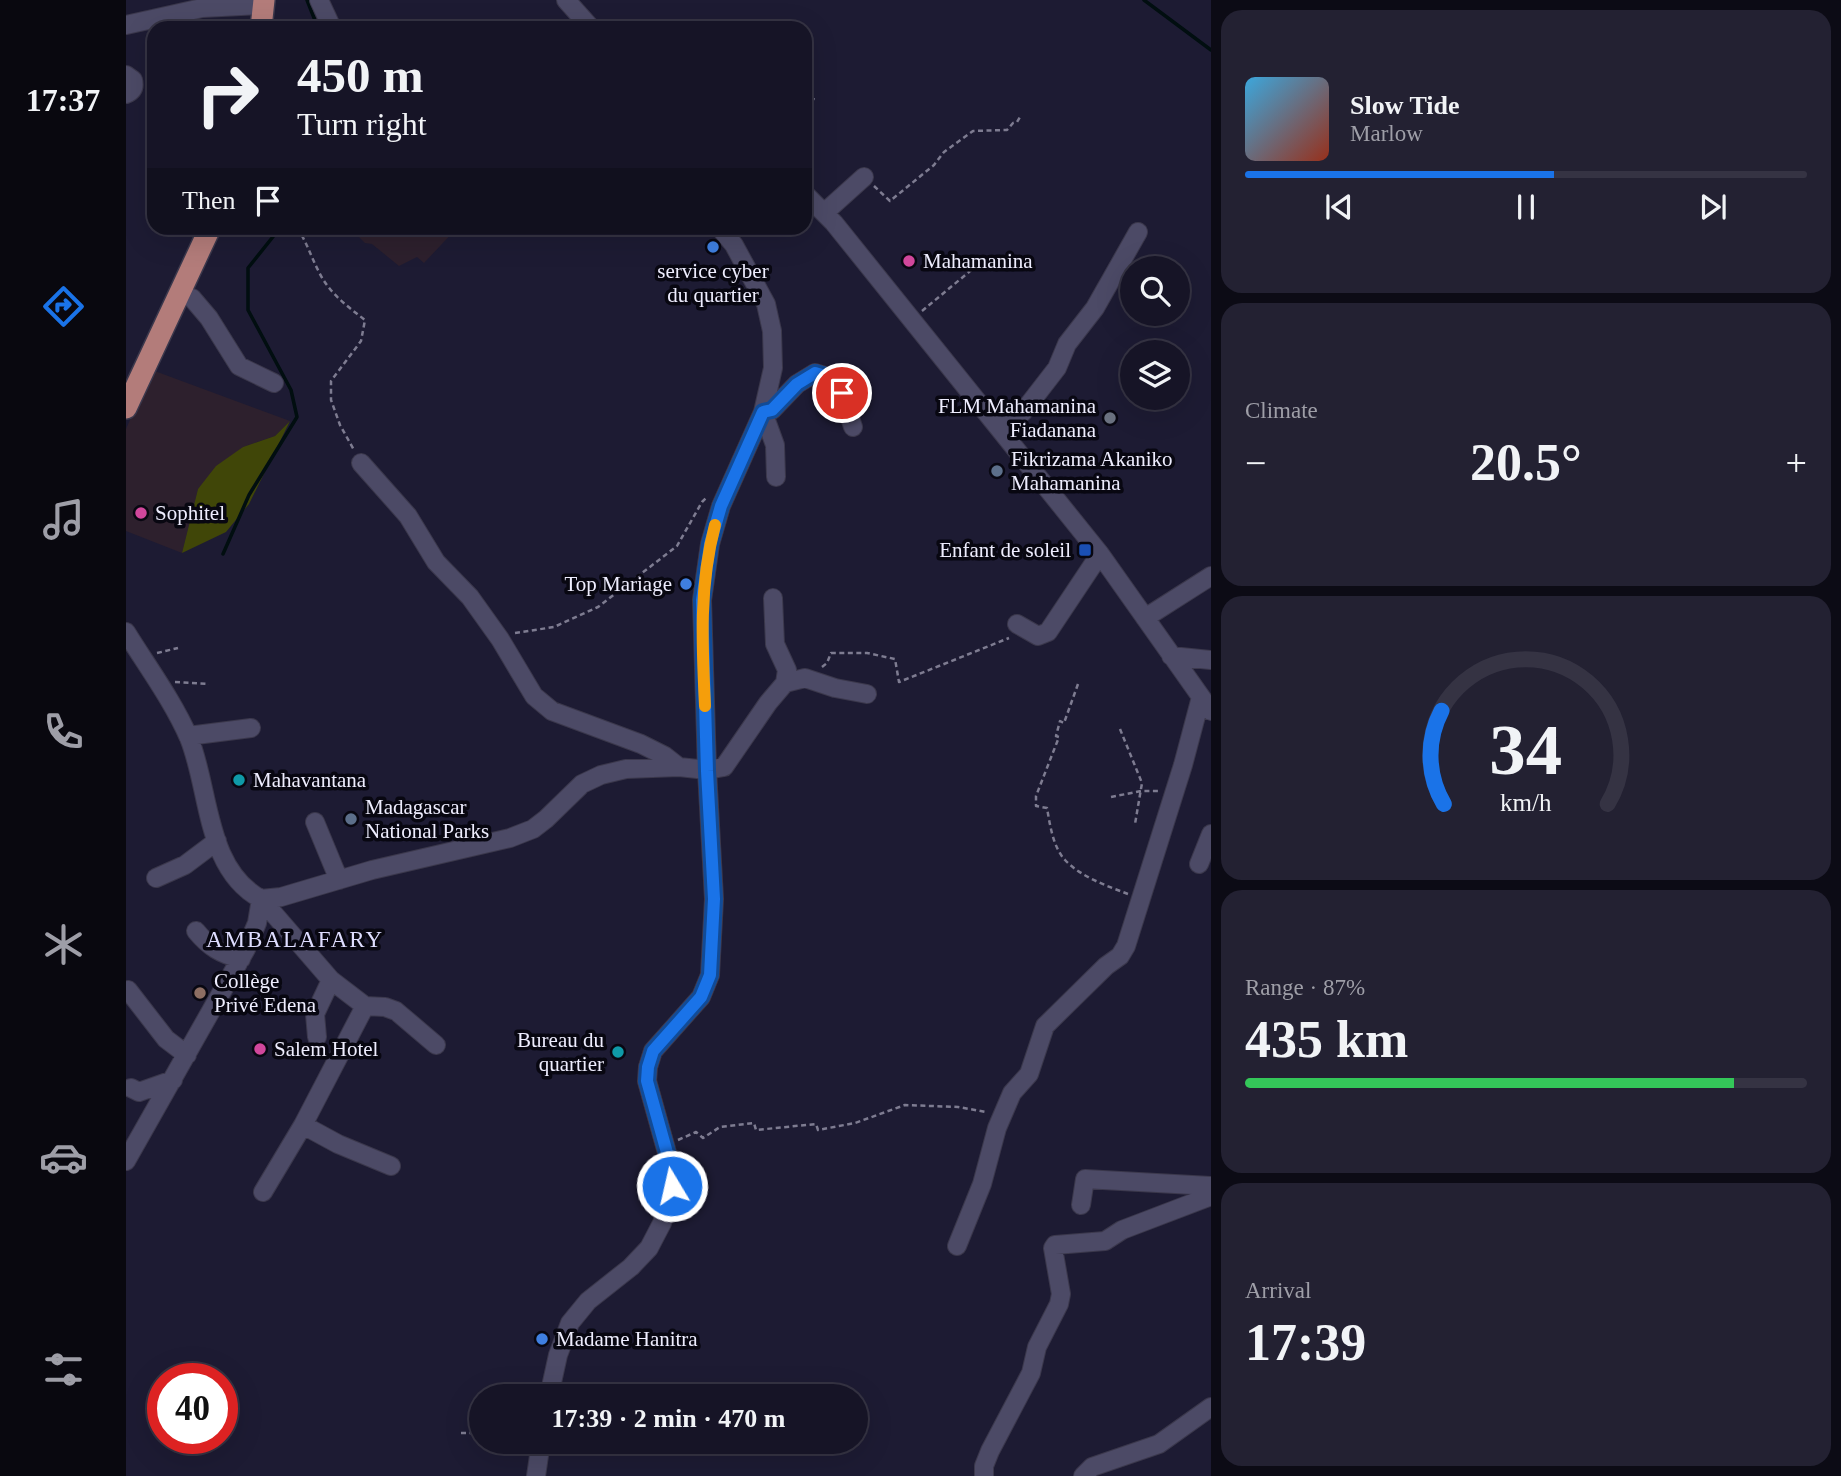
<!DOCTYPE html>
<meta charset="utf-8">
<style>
body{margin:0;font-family:Georgia,serif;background:#232132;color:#f1f3f6;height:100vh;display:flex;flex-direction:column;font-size:26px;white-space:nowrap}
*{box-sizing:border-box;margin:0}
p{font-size:23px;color:#9e9ea7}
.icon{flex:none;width:38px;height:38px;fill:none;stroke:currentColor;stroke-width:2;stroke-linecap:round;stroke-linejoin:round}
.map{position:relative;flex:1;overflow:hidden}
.panel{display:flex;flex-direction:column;gap:10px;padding:10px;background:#0c0b15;width:630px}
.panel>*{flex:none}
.banner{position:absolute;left:21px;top:21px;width:665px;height:214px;border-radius:21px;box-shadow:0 7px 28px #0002,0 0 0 2px #353343;background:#161426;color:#f1f3f6;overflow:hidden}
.controls{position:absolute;left:994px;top:256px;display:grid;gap:14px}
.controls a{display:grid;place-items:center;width:70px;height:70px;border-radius:50%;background:#161426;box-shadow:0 7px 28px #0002,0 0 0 2px #353343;font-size:35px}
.speed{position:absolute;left:21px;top:1363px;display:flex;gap:14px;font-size:35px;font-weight:700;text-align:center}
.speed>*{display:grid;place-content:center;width:91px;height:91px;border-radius:50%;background:#161426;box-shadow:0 7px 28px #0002,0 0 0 2px #353343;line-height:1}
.speed .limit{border:10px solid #d22;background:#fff;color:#111}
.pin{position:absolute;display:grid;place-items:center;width:60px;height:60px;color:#fff;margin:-30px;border:4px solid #fff;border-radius:50%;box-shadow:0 2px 7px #0007}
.me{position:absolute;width:77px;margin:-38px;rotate:351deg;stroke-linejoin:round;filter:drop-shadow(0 0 5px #0008)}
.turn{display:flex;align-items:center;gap:24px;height:147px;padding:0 35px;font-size:32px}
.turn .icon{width:91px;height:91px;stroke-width:2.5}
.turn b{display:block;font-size:49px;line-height:60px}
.then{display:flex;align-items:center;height:66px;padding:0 35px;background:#0003;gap:14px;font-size:26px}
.big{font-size:52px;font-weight:600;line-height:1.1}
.panel .tile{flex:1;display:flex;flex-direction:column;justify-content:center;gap:10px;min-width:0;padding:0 24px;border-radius:21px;background:#232132}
.panel .dial{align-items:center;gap:0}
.dial svg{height:182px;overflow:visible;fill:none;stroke:#353343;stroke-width:7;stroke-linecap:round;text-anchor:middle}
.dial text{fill:#f1f3f6;stroke:none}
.song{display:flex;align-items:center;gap:21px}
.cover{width:84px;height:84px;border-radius:10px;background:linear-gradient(135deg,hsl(200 70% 55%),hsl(10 70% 35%))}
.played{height:7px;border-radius:4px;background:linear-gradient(90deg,#1a73e8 55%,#353343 55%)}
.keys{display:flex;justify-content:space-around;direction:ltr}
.heat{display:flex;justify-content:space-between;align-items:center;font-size:38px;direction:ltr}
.charge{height:10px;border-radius:5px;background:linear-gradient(90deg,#34c759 87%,#353343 0)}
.trip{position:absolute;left:343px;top:1384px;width:399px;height:70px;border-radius:35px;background:#161426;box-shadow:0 7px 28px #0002,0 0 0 2px #353343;font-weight:600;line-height:70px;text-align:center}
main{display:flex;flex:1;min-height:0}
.tab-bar{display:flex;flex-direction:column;width:126px;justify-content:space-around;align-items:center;background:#09080f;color:#9e9ea7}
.tab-bar .icon{width:49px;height:49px}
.tab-bar .current{color:#1a73e8}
.tab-bar b{font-size:32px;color:#f1f3f6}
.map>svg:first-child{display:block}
.commercial{fill:#2d202d}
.green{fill:#404608}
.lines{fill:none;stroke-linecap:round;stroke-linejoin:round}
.stream{stroke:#010e10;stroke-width:3.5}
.minor-casing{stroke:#3b384c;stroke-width:20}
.major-casing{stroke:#3b384c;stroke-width:24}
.path{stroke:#7e7c91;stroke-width:2.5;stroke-dasharray:5 3.5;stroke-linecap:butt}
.minor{stroke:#4c4a66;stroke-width:18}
.major{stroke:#b37c7a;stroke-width:21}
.route-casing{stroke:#114b97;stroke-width:18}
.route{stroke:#1a73e8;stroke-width:12}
.slow{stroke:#f59e0b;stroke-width:12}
.shop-dot{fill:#3f7fe0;stroke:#080711;stroke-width:2.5}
.hotel-dot{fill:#d1479c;stroke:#080711;stroke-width:2.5}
.worship-dot{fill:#6b7280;stroke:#080711;stroke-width:2.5}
.service-dot{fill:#5c6f8a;stroke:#080711;stroke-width:2.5}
.transit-dot{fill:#1a4fb4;stroke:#080711;stroke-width:2.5}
.culture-dot{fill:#0f9aa8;stroke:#080711;stroke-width:2.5}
.education-dot{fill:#8d6e63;stroke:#080711;stroke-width:2.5}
.labels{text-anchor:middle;stroke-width:7;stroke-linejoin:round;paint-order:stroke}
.poi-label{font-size:21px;fill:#eeedfe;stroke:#080711;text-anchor:start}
.neighbourhood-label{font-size:23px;letter-spacing:2px;fill:#deddff;stroke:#080711}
</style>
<main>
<nav class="tab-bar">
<b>17:37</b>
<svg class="icon current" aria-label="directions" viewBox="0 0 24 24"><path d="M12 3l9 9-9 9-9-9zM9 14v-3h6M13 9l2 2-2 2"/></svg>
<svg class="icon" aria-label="music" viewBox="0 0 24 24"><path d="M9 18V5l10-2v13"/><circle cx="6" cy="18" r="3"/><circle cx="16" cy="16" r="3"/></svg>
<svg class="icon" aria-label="phone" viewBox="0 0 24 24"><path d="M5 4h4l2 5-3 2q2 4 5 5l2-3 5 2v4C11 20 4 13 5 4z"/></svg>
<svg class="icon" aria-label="climate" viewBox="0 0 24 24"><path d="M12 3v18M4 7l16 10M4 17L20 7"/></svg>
<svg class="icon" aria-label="car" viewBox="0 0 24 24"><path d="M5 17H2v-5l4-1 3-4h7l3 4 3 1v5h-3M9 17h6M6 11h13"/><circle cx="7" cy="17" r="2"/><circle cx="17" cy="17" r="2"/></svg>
<svg class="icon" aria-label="filters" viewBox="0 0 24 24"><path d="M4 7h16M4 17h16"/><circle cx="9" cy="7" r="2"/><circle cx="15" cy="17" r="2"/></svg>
</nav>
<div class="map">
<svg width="1085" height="1476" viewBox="0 0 1085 1476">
<rect width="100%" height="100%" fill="#1d1b33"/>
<path class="commercial" d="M224,228H331L298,263L291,257L273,266L246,244L239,243Z
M26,370L164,421L149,436L117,447L72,489L56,553L0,531V429Z"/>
<path class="green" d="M164,421L123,504L100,532L56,553L72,489L90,466L117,447L149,436Z"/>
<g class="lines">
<path class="stream" d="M181,0L192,28
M1018,0L1085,50
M97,554L123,495L171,417L165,390L122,310V268L154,228"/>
<defs>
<path id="minor" d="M193,0L206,28
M440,0L465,28
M0,25L76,8L137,5
M0,75L7,80C9,88 7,91 0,94
M679,194L708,223L974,554L1085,711
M698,213L738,177
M53,294L66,298L83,318L113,366L148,383
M876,429L897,412L931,368L941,344L969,308L1012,232
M235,463L282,516L310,562L344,597L374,639L408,696L426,711L515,744L539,756L553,767
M650,477L649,445L637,412L646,410L671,384L689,373L706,378L716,393L727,427
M647,598L649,644L661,670L659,683
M1019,618L1085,576
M891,624L912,636L922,632L974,554
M0,632C21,666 47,701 63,738C84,789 79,869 135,899L205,980L239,1006L259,1007L270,1011L310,1045
M1045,656L1085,660
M62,736L125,728
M189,822L213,880
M1073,864L1085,834
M30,878L59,865L91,841
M135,899L155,897L246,870L384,838L407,829L420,819L456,784L475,775L500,769L553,767L581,770L598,767L642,703L659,683L679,678L709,688L741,694
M70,931C83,947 95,954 115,959
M2,990L40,1039L61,1055
M191,1037L189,1014L205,980
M5,1088L13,1092L47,1080
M177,1125L212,1144L265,1166
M0,1161L120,949L131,923L135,899
M137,1192L177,1125L239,1006
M955,1205L959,1179L1085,1186
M831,1246L856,1184L871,1128L886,1093L903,1074L919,1026L980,966L994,956L1000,946L1057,765L1075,697
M423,1396L432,1355L444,1323L462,1301L505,1267L523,1248L536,1223L543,1201L546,1186L545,1167L521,1081L522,1067L527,1051L575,997L584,975L588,899L581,770L576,600L584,544L595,506L637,412L647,368L646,331L640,304L608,245L594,228
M410,1476L415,1442
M858,1476V1466L864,1451L905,1373L911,1347L933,1304L935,1294L927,1248L929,1245L979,1241L996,1230L1085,1196
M957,1476L966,1467L1033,1444L1085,1407"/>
<path id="major" d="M135,28L138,0
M0,408L84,228"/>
</defs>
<use href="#minor" class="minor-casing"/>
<use href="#major" class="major-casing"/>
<path class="path" d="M679,116L688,98
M748,186L764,201L808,165L818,152L847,131L881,130L887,123L891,122L894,117
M171,228C181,242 185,257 193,272C203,293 221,306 239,320L235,341L205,381V400L214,425L228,450
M796,311L855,262
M389,633L428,627L472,607L551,546L576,502L581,497
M31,653L52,648
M696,667L701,663L705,653H741L769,659L773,682L883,638
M49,682L83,684
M952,684L938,723L934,721L930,736L933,737L910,796V806L921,808C924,825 927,847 939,860C955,877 981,886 1002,894
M994,729L1016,783L1009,824
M985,797L1015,791H1033
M552,1140L570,1132L577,1138L594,1127L628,1123L630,1130L690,1124L692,1130L729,1123L779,1105L832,1107L860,1112
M335,1433H355"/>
<use href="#minor" class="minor"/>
<use href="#major" class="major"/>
</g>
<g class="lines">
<defs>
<path id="route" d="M546,1186L545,1167L521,1081L522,1067L527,1051L575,997L584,975L588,899L581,771L576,600L584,544L595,506L637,412L646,410L671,384L689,373L706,378L716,393"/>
</defs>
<use href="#route" class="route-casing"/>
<use href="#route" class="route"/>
<path class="slow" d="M579,706C576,645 573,585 589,525"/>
</g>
<g class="shop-dot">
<circle cx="587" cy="247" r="7"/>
<circle cx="560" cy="584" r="7"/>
<circle cx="416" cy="1339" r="7"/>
</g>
<g class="hotel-dot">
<circle cx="783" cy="261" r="7"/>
<circle cx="15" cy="513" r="7"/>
<circle cx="134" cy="1049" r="7"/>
</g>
<circle class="worship-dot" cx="984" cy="418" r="7"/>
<g class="service-dot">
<circle cx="871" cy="471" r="7"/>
<circle cx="225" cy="819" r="7"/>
</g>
<rect class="transit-dot" x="952" y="543" width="14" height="14" rx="3.5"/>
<g class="culture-dot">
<circle cx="113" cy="780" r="7"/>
<circle cx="492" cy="1052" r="7"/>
</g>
<circle class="education-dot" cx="74" cy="993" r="7"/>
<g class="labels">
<g class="poi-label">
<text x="797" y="268">Mahamanina</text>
<text x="587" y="278" text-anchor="middle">service cyber<tspan x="587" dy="24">du quartier</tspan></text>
<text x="970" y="413" text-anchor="end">FLM Mahamanina<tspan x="970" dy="24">Fiadanana</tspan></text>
<text x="885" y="466">Fikrizama Akaniko<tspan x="885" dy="24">Mahamanina</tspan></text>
<text x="29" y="520">Sophitel</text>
<text x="945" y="557" text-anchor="end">Enfant de soleil</text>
<text x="546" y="591" text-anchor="end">Top Mariage</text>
<text x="127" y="787">Mahavantana</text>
<text x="239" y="814">Madagascar<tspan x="239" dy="24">National Parks</tspan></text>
<text x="88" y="988">Collège<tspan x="88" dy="24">Privé Edena</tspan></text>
<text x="478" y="1047" text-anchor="end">Bureau du<tspan x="478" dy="24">quartier</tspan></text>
<text x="148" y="1056">Salem Hotel</text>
<text x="430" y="1346">Madame Hanitra</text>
</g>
<g class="neighbourhood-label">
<text x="169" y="947">AMBALAFARY</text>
</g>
</g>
</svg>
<div class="controls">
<a><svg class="icon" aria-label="search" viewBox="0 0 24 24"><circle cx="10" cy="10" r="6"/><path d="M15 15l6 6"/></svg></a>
<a><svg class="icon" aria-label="layers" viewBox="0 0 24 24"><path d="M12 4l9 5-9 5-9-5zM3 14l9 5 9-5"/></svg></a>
</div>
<div class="speed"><div class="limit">40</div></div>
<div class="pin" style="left:716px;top:393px;background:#d93025"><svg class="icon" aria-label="arrive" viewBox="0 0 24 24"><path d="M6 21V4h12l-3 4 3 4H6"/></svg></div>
<svg class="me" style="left:546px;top:1186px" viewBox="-20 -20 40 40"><circle r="17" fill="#1a73e8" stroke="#fff" stroke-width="3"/><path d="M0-11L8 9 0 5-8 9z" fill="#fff"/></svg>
<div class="trip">17:39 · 2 min · 470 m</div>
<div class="banner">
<div class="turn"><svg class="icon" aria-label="right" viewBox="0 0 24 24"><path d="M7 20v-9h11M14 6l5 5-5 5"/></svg><div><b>450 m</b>Turn right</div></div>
<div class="then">Then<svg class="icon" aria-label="arrive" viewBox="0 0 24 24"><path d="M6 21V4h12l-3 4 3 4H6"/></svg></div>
</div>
</div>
<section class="panel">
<div class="tile">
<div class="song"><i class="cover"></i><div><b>Slow Tide</b><p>Marlow</p></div></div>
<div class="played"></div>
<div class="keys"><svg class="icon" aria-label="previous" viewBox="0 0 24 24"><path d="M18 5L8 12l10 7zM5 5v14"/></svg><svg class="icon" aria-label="pause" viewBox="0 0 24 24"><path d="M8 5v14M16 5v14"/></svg><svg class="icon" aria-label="next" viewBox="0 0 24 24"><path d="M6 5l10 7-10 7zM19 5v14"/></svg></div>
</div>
<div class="tile"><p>Climate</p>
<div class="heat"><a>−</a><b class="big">20.5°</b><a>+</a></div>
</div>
<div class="tile dial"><svg viewBox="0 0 100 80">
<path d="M14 69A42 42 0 1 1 86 69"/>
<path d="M14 69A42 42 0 0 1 13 28" stroke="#1a73e8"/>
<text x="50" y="56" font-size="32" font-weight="700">34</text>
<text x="50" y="72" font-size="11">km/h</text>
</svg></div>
<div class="tile"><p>Range · 87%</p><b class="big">435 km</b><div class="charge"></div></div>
<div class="tile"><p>Arrival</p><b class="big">17:39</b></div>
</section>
</main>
